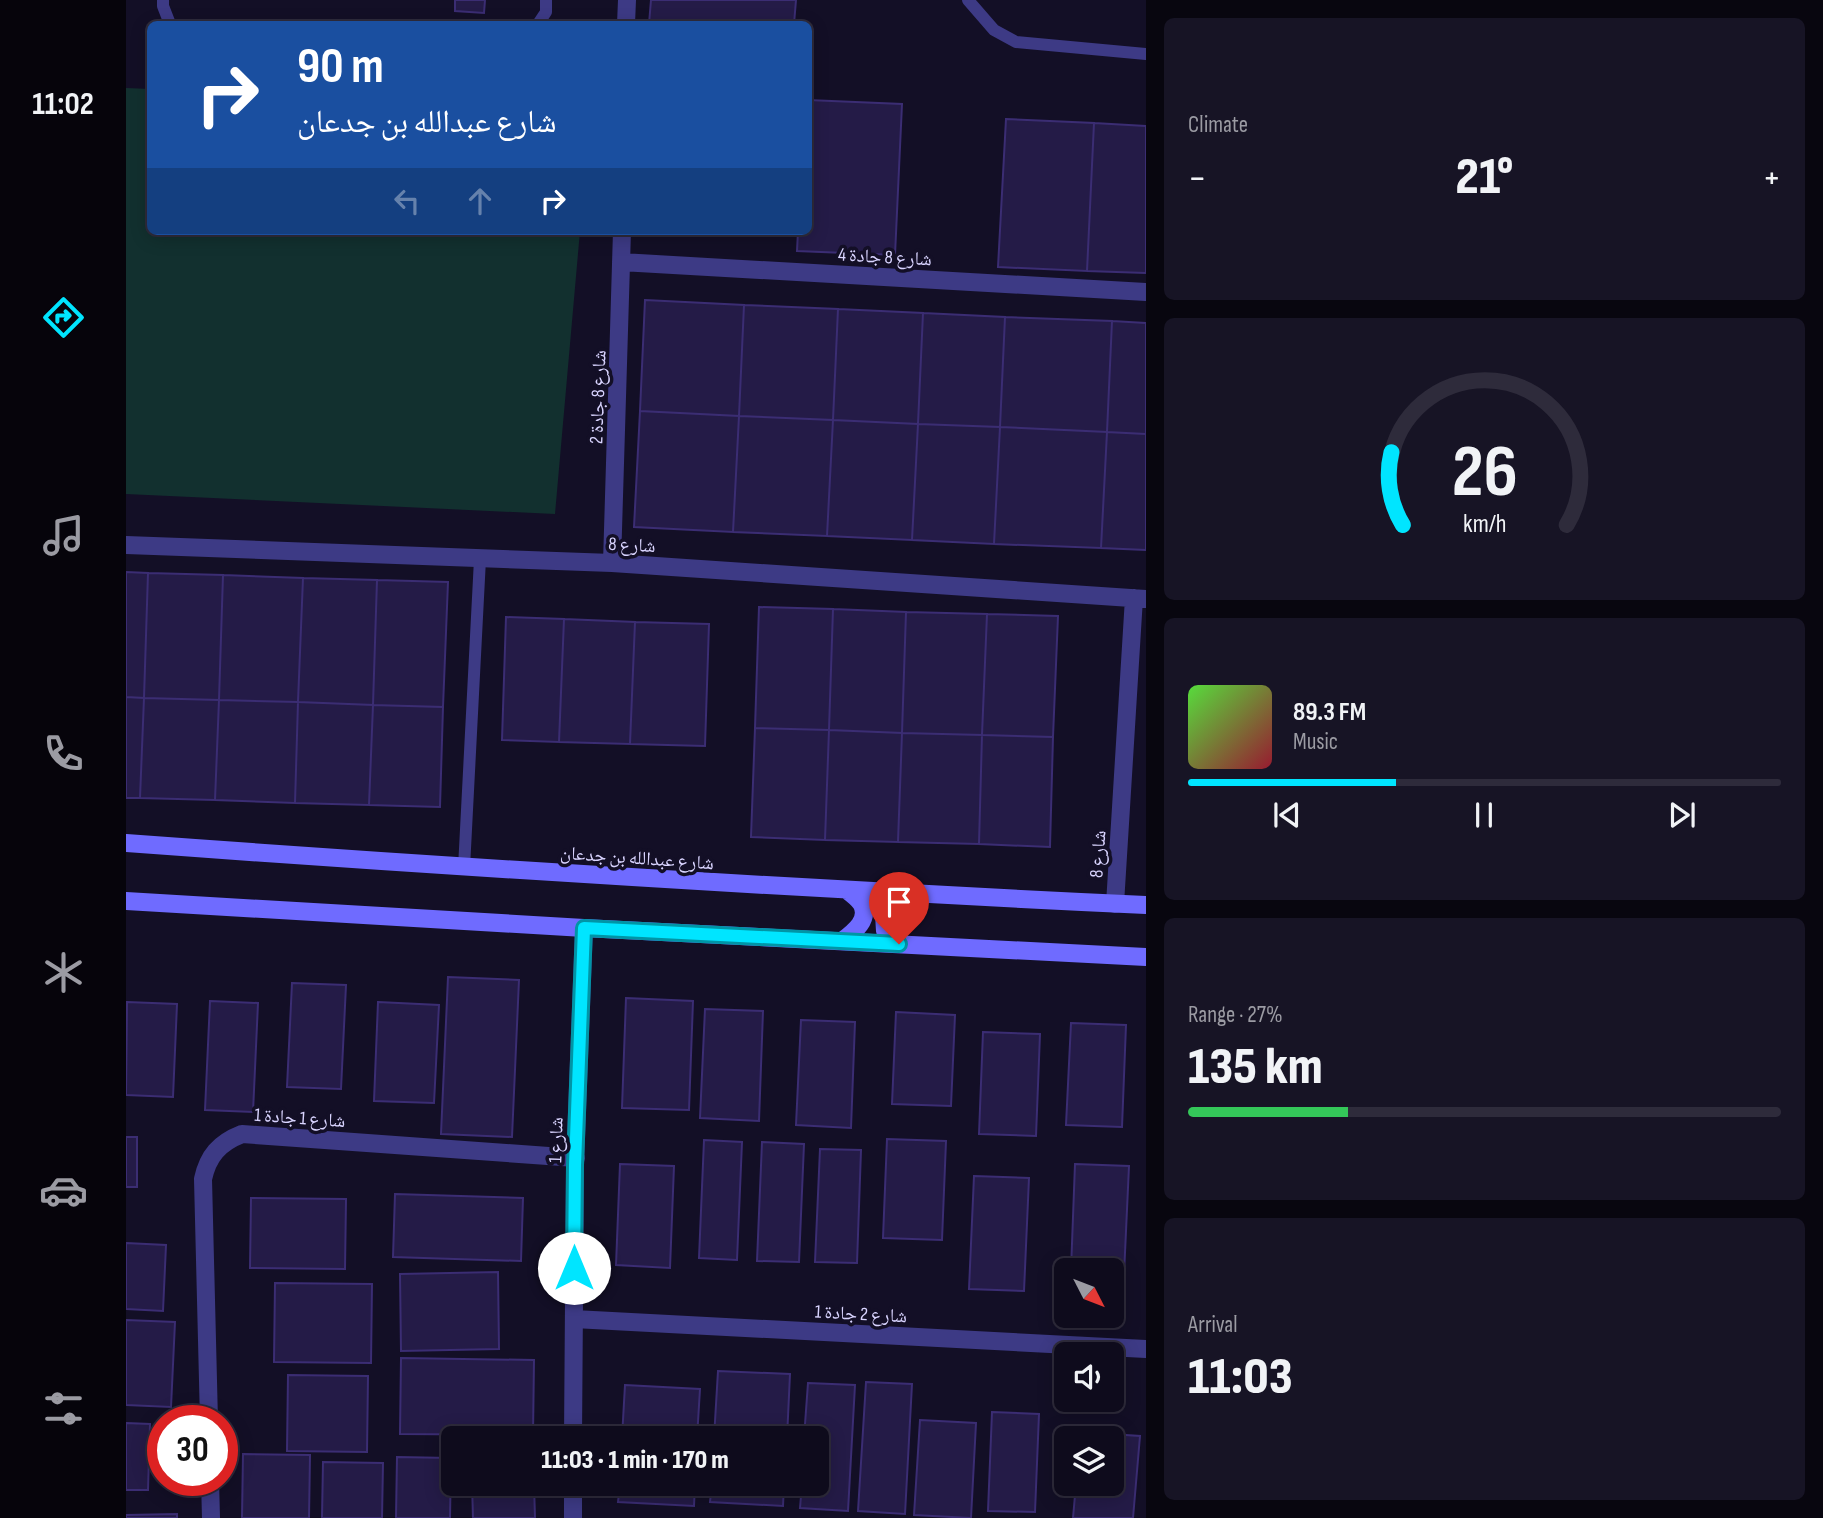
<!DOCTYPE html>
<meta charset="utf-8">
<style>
body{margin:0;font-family:"Sofia Sans Condensed","Noto Naskh Arabic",sans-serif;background:#171425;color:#f1f3f6;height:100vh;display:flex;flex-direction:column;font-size:26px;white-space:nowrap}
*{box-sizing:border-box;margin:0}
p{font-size:23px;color:#9b9ba3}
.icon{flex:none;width:38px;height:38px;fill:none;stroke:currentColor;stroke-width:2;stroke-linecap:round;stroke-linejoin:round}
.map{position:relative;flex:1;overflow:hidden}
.sheet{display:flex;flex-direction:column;gap:18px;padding:18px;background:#08060f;width:677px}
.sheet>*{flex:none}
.banner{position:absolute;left:21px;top:21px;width:665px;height:214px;border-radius:10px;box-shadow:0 4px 18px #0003,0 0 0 2px #2e2b3b;background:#1a4fa0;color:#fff;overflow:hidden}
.needle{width:46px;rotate:132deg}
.tools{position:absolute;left:928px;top:1258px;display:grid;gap:14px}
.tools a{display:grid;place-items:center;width:70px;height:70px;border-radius:10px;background:#0e0b1c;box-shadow:0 4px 18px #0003,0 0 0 2px #2e2b3b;font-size:35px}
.speed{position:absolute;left:21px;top:1405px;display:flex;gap:14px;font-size:35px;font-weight:700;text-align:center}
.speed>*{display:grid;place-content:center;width:91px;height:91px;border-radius:50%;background:#0e0b1c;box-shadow:0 4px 18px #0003,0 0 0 2px #2e2b3b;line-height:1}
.speed .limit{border:10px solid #d22;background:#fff;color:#111}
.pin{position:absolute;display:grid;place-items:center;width:60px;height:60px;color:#fff;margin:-72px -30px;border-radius:50% 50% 50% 0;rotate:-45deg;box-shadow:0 0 7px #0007}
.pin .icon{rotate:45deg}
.me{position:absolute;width:77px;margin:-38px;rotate:0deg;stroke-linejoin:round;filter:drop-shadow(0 0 5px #0008)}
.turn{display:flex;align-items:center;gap:24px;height:147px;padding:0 35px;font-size:32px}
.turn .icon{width:91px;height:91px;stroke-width:2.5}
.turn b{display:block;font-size:49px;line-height:60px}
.lanes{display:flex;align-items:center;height:66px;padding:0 35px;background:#0003;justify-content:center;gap:35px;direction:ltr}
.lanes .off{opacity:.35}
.big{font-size:52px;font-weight:800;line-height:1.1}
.sheet .card{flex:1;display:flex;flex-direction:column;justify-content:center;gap:10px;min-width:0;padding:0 24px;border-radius:10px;background:#171425}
.sheet .dial{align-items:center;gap:0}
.dial svg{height:182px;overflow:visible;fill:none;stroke:#2e2b3b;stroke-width:7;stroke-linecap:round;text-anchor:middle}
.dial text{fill:#f1f3f6;stroke:none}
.song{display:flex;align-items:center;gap:21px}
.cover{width:84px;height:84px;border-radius:10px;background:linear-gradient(135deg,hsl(110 70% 55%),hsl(350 70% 35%))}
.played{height:7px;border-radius:4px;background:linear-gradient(90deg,#00e5ff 35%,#2e2b3b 35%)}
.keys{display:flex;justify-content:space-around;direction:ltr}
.heat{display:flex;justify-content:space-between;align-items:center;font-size:38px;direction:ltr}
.charge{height:10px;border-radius:5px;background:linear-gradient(90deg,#34c759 27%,#2e2b3b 0)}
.trip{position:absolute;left:315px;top:1426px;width:388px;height:70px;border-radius:10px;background:#0e0b1c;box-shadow:0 4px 18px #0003,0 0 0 2px #2e2b3b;font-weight:800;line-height:70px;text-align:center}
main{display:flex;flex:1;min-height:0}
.tab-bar{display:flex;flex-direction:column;width:126px;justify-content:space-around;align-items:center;background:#06040b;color:#9b9ba3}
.tab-bar .icon{width:49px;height:49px}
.tab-bar .selected{color:#00e5ff}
.tab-bar b{font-size:32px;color:#f1f3f6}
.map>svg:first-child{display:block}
.green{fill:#12302f}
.building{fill:#241b47;stroke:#3b2d73;stroke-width:2}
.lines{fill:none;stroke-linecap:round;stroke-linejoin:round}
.lane{stroke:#3d3a85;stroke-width:12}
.street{stroke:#3d3a85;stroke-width:18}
.secondary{stroke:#6f6bff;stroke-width:18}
.route-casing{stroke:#0095a6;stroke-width:18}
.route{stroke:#00e5ff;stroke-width:12}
.labels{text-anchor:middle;stroke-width:7;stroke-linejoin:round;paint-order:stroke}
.street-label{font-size:19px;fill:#d9d4ff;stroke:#130f26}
</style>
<main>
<nav class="tab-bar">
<b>11:02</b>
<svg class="icon selected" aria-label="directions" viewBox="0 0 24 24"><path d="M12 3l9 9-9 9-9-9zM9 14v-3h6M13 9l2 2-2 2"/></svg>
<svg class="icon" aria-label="music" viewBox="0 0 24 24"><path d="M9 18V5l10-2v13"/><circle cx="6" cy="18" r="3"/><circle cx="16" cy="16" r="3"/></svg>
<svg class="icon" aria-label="phone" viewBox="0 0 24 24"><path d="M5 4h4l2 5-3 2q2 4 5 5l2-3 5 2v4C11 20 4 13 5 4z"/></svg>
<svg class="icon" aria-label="climate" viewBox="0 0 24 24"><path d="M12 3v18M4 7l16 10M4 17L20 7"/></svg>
<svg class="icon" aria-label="car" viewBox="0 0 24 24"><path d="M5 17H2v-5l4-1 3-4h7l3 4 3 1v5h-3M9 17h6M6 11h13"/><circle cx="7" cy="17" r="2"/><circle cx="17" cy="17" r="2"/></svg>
<svg class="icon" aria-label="filters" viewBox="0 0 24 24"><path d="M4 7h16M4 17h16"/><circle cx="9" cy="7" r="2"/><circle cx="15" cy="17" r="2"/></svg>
</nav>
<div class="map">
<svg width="1020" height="1518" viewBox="0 0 1020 1518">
<rect width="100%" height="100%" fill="#130f26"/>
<path class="green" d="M0,88L24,89V231H454L429,514L0,494Z"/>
<path class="building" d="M329,0H359L358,13L329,11Z
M525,0H670L668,24H523Z
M682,100L776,104L769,255L671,251L672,231H682Z
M880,119L968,123L961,271L872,267Z
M968,123L1020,126V273L961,271Z
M519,300L618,305L613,416L514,411Z
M618,305L712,309L707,420L613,416Z
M712,309L797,313L792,424L707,420Z
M797,313L879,317L874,427L792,424Z
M879,317L986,321L981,432L874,427Z
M986,321L1020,323V434L981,432Z
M514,411L613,416L607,532L508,527Z
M613,416L707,420L701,536L607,532Z
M707,420L792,424L786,540L701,536Z
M792,424L874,427L868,544L786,540Z
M874,427L981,432L975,548L868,544Z
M981,432L1020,434V550L975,548Z
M0,572L22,573L18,698L0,697Z
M22,573L97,575L93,700L18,698Z
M97,575L177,578L172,702L93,700Z
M177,578L251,580L247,705L172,702Z
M251,580L322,582L317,707L247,705Z
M633,607L707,609L703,730L629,728Z
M707,609L780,612L776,733L703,730Z
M780,612L861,614L856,735L776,733Z
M861,614L932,616L927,737L856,735Z
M380,617L438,619L433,742L376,740Z
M438,619L509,622L504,744L433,742Z
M509,622L583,624L579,746L504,744Z
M0,697L18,698L14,798H0Z
M18,698L93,700L89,800L14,798Z
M93,700L172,702L169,803L89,800Z
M172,702L247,705L243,805L169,803Z
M247,705L317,707L314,807L243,805Z
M629,728L703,730L699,840L625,837Z
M703,730L776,733L772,842L699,840Z
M776,733L856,735L853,844L772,842Z
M856,735L927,737L924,847L853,844Z
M322,977L393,980L386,1137L315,1134Z
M166,983L220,985L215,1089L161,1087Z
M500,998L567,1001L563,1110L496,1108Z
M84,1001L132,1003L127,1112L79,1110Z
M1,1002L51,1004L47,1097L0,1095Z
M252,1002L313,1005L308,1103L248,1101Z
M579,1009L637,1011L633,1121L574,1118Z
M770,1012L829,1015L825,1106L766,1104Z
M675,1020L729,1022L725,1128L670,1125Z
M945,1023L1000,1025L996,1127L940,1125Z
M857,1032L914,1034L910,1136L853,1134Z
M0,1137H11V1187H0Z
M761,1139L820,1141L816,1240L757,1238Z
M578,1140L616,1142L611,1260L573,1258Z
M636,1142L678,1144L673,1262L631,1261Z
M694,1149L735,1150L731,1263L689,1262Z
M494,1164L548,1166L544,1268L490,1265Z
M949,1164L1003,1166L997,1296H985V1270H945Z
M848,1176L903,1178L898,1291L843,1289Z
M269,1194L397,1198L395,1261L267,1257Z
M125,1198L220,1199L219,1269L124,1268Z
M0,1243L40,1245L37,1311L0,1309Z
M372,1272L373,1349L275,1351L274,1274Z
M149,1283L246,1284L245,1363L148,1362Z
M0,1320L49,1322L45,1407L0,1405Z
M275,1358L408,1360L407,1435L274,1434Z
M592,1371L664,1374L661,1438H588Z
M162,1375L242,1376L241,1452L161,1451Z
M740,1382L786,1384L779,1514L732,1511Z
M682,1383L729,1385L722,1511L674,1508L676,1484H691V1438H678Z
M499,1385L574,1389L571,1438H496Z
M866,1412L913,1414L909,1512L862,1511Z
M794,1420L850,1423L845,1518L788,1515Z
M0,1423L24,1424L22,1490H0Z
M954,1432L1014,1436L1007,1518H947L950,1484H985V1438H954Z
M117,1454L184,1455L183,1518H116Z
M271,1457L325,1458L324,1518H270Z
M197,1462L257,1463L256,1518H196Z
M346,1484H408L409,1518H347Z
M494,1484H569L568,1506L492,1502Z
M586,1484H658L657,1506L584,1502Z
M51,1514V1518H0V1515Z"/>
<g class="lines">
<path class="lane" d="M37,0V6L44,24
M842,0L868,30L890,42L1020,54
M412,24L420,12V0
M338,868L354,559"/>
<path class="street" d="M500,24L501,0
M495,262L1020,292
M0,545L486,563L1020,599
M486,563L496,231
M989,904L1008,598
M448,1319L1020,1349
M83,1421L77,1179C82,1156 93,1143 116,1134L450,1158
M447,1438L449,1165L458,928
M84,1480L85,1518
M447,1518V1484"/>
<path class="secondary" d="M0,843C340,868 680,889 1020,905
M0,901L458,928L1020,957
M716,941C728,932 745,919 735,903C732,899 726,894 722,891
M773,944L759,931L758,914L784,894"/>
</g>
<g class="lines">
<defs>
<path id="route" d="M448,1268L449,1165L458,928L773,944"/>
</defs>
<use href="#route" class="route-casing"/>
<use href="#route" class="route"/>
</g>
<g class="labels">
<g class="street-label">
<text transform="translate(759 256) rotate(3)" y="7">شارع 8 جادة 4</text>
<text transform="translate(471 397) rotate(-88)" y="7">شارع 8 جادة 2</text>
<text transform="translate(506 544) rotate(3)" y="7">شارع 8</text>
<text transform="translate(971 854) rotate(-86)" y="7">شارع 8</text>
<text transform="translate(511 857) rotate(4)" y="7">شارع عبدالله بن جدعان</text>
<text transform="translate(174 1117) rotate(4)" y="7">شارع 1 جادة 1</text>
<text transform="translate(429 1140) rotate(-88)" y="7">شارع 1</text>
<text transform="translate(735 1313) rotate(3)" y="7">شارع 2 جادة 1</text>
</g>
</g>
</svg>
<div class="tools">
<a><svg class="needle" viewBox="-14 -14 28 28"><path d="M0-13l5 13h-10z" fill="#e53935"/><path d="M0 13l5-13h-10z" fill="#9b9ba3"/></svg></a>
<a><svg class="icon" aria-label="sound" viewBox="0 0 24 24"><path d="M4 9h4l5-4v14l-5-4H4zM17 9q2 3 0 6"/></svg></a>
<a><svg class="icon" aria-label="layers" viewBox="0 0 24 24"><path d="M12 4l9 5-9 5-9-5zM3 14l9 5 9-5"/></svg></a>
</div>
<div class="speed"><div class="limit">30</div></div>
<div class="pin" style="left:773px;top:944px;background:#d93025"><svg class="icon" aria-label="arrive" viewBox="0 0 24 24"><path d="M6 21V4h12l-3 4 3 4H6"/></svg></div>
<svg class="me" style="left:448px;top:1268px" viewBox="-20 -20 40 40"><circle r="19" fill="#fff"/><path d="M0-13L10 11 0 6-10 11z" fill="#00e5ff"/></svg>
<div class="trip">11:03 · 1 min · 170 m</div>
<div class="banner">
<div class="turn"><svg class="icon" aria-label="right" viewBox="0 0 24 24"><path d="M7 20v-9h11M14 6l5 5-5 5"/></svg><div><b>90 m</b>شارع عبدالله بن جدعان</div></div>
<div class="lanes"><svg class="icon off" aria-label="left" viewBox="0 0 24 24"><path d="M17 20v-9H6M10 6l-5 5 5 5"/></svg><svg class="icon off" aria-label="ahead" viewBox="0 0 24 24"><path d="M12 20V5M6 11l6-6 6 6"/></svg><svg class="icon" aria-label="right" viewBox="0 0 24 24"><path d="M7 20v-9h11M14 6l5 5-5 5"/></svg></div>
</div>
</div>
<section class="sheet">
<div class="card"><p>Climate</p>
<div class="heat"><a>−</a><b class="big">21°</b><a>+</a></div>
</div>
<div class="card dial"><svg viewBox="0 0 100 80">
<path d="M14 69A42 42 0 1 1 86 69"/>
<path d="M14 69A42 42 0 0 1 9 37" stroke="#00e5ff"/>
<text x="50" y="56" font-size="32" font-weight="700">26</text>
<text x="50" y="72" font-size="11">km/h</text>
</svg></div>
<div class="card">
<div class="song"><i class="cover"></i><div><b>89.3 FM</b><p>Music</p></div></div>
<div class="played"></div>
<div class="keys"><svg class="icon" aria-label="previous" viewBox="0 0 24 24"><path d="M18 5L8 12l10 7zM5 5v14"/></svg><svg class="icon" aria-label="pause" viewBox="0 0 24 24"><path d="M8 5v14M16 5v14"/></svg><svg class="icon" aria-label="next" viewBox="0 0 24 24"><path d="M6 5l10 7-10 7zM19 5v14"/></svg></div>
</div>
<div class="card"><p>Range · 27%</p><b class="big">135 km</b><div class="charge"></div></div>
<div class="card"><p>Arrival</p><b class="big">11:03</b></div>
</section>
</main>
